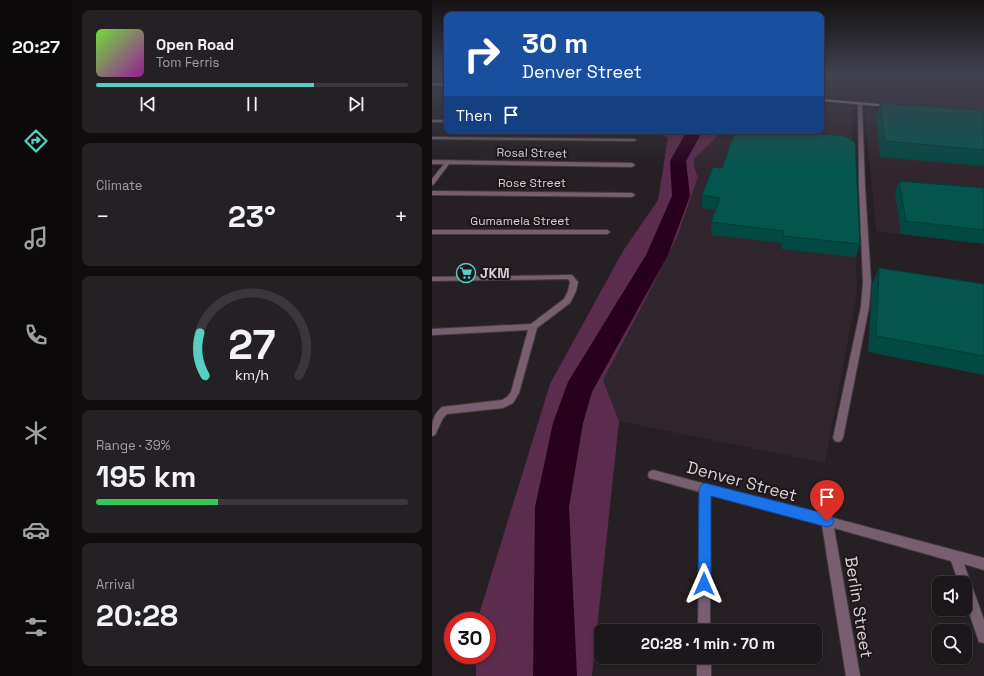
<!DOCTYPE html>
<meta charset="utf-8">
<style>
body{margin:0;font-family:"Space Grotesk",sans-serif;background:#252023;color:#f1f3f6;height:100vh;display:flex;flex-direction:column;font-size:15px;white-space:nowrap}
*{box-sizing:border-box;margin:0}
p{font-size:13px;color:#a09fa2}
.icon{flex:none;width:22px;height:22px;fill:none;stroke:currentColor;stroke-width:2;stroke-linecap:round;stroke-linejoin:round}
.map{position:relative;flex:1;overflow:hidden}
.details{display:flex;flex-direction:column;gap:10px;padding:10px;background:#0f0d0e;width:360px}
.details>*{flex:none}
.top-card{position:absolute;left:12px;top:12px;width:380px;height:122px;border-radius:8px;box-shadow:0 2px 6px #0003,0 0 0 1px #3a3639;background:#1a4fa0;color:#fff;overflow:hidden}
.fabs{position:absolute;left:500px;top:576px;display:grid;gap:8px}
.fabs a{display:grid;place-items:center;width:40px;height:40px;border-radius:8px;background:#1c171a;box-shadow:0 2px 6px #0003,0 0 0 1px #3a3639;font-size:20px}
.speed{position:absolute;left:12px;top:612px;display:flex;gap:8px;font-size:20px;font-weight:700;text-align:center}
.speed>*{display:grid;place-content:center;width:52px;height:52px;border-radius:50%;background:#1c171a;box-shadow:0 2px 6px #0003,0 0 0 1px #3a3639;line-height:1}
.speed .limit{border:6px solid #d22;background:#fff;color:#111}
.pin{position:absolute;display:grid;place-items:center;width:34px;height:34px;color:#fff;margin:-41px -17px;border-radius:50% 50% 50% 0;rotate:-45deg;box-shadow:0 0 4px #0007}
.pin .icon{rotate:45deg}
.me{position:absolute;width:44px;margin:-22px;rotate:0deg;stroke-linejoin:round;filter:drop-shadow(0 0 3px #0008)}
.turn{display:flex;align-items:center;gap:14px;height:84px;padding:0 12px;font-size:18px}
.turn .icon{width:52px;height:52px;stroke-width:2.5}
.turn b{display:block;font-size:28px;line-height:34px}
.then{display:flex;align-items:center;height:38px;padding:0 12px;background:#0003;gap:8px;font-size:15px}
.big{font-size:30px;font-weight:600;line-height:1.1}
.details .widget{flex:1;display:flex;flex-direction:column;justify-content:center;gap:6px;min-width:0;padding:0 14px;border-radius:8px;background:#252023}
.details .dial{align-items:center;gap:0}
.dial svg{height:104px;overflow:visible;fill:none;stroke:#3a3639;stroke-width:7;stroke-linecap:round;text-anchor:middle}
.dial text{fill:#f1f3f6;stroke:none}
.song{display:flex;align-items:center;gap:12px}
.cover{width:48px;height:48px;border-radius:6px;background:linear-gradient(135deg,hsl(100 70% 55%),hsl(300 70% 35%))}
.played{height:4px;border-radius:2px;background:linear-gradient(90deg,#57cec1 70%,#3a3639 70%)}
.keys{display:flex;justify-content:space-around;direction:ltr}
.heat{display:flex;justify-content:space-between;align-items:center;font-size:22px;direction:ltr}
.charge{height:6px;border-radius:3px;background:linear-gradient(90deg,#34c759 39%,#3a3639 0)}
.trip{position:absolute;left:162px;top:624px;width:228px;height:40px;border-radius:8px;background:#1c171a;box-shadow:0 2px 6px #0003,0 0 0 1px #3a3639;font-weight:600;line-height:40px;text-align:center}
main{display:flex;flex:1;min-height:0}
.menu{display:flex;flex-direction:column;width:72px;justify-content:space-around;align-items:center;background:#0b090a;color:#a09fa2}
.menu .icon{width:28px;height:28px}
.menu .active{color:#57cec1}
.menu b{font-size:18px;color:#f1f3f6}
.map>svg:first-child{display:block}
.built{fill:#32262e}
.green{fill:#5c2c4e}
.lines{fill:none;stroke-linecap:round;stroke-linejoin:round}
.river{fill:#28001e;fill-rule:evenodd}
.street-casing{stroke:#423b3f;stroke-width:2}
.secondary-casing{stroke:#423b3f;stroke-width:2}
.street{fill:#775f6f;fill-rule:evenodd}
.secondary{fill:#a9829b;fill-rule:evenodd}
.wall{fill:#034943}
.building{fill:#04554e;stroke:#033c37}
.route{fill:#1a73e8;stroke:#114b97}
.labels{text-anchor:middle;stroke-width:4;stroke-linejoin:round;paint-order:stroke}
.far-street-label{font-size:12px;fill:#d6d1d4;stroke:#1d161a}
.poi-label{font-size:14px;font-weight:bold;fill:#d6d1d4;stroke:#1d161a;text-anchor:start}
.near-street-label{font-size:17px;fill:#d6d1d4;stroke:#1d161a}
</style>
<main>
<nav class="menu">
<b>20:27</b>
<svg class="icon active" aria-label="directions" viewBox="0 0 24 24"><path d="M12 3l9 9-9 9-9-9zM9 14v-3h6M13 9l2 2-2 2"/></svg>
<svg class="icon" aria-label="music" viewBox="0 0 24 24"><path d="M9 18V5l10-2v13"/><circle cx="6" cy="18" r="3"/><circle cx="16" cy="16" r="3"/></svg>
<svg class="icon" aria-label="phone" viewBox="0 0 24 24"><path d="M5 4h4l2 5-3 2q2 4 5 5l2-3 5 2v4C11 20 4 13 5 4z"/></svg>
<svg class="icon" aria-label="climate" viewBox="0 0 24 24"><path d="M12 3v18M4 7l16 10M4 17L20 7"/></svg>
<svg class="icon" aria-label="car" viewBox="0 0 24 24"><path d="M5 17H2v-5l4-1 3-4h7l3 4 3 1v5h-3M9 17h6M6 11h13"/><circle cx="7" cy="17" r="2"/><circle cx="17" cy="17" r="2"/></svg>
<svg class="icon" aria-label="filters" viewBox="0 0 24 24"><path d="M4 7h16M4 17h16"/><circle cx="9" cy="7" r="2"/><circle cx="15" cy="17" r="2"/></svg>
</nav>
<section class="details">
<div class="widget">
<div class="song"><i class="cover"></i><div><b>Open Road</b><p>Tom Ferris</p></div></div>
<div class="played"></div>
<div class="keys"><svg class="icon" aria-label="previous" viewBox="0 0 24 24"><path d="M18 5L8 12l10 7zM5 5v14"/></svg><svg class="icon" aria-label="pause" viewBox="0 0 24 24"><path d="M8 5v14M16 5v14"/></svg><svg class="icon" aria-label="next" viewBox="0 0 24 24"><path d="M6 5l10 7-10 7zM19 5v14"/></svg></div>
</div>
<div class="widget"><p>Climate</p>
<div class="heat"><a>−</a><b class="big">23°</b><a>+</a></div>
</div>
<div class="widget dial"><svg viewBox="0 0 100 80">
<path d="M14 69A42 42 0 1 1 86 69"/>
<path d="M14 69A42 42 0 0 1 10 36" stroke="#57cec1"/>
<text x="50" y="56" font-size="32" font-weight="700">27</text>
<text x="50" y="72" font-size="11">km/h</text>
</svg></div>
<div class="widget"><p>Range · 39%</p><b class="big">195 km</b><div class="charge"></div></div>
<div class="widget"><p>Arrival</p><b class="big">20:28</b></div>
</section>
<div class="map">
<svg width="552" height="676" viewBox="0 0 552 676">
<rect width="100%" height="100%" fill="#261f23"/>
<path class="built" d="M389,74H552V113L389,99Z
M389,104L421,107L420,142L425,293L393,463L187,421L171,380L209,308L266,177L262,167V159L284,138L289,131H389Z
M432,107L552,117V244L444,231Z"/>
<path class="green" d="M224,131H289L284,138L262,159V167L266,177L245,237L209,308L171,380L187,421L160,676H44V655H55V621H45L118,384L191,251L226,200L236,138Z"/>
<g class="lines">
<path class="river" d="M247,131H267L269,134L254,161L258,196L236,255L160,392L151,423L137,507L145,676H101L103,507L121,423L136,382L214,255L240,196L238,161L252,136Z"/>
<defs>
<path id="street" d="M428,102L430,103L433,187L439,282L437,307L411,438L409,441L406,442L403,441L401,438L429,307L431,282L427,187L426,103Z
M0,120H15V122H0Z
M0,137L202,139L204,140L202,141L0,139Z
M0,160L200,163L203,165L200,167L17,164L2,184L0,185V179L12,164H0Z
M0,191L200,193L203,195L200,197L0,195Z
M0,230H175L178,232L175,234H0Z
M138,275H140L146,282L144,291L138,303L105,328L87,393L81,403L71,408L15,414L11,418L3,435L0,436C0,423 0,416 10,407L70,400L75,397L79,392L96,330L0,335V329L99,324L132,299L136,291L138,282L136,279L0,281V277Z
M221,470L552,558V570L532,564L552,620V643L547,642L533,601V583H527L519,561L402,528L428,676H414L390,525L278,495V631H266L268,492L217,478L216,475L217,472Z
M265,657H279V676H265Z"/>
<path id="secondary" d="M0,83L15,84V86L0,85Z
M389,99L458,105L460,106L458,107L389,101Z"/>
</defs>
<use href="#street" class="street-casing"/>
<use href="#secondary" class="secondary-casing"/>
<use href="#street" class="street"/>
<use href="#secondary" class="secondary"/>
</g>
<path class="wall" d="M389,74H425L424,78L389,75Z
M448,103L552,111V166L448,157L444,117Z
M303,131H366V132L428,244L424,257L349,249L350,243L279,235V222L284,210L270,208V195L290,168Z
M467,181L552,188V244L469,234L463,193Z
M447,268L552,284V375L436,352L440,284Z"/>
<path class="building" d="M448,103L552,111V150L453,141Z
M303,131H366V132L412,136L423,142L428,244L351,236L352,231L279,222L288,198L270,195L281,167L290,168Z
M467,181L552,188V230L474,221Z
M447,268L552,284V356L444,336Z"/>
<linearGradient id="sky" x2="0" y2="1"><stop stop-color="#151113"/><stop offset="0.44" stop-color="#414250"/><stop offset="1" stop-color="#414250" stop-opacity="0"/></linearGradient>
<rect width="552" height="169" fill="url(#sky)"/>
<path class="route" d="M273,483L395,514L400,516L402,521L400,525L395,527L279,496V584L277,589L272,590L267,589L266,584L267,489L269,485Z"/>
<defs>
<symbol id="supermarket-ring" viewBox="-11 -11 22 22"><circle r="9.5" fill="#1d161a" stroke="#57cec1" stroke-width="1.5"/><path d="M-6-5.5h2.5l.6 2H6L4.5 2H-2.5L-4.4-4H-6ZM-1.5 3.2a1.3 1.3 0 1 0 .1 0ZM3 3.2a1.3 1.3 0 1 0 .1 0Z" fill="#57cec1"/></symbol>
</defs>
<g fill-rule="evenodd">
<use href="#supermarket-ring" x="23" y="262" width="22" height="22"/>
</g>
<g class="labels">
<g class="far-street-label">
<text transform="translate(100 153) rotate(1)" y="4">Rosal Street</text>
<text x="100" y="187">Rose Street</text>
<text x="88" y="225">Gumamela Street</text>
</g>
<g class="poi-label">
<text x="48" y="278">JKM</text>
</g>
<g class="near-street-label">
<text transform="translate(310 481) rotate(15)" y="6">Denver Street</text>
<text transform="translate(427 607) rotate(81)" y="6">Berlin Street</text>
</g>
</g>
</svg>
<div class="fabs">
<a><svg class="icon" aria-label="sound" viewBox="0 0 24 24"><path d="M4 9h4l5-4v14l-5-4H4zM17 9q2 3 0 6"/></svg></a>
<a><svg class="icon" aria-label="search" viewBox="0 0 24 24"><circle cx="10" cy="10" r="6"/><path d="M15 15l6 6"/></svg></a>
</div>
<div class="speed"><div class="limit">30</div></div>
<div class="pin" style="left:395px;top:521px;background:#d93025"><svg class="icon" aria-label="arrive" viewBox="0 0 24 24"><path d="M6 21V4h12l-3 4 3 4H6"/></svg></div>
<svg class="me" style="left:272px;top:584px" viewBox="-20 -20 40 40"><path d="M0-17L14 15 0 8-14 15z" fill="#1a73e8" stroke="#fff" stroke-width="4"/></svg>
<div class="trip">20:28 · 1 min · 70 m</div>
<div class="top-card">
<div class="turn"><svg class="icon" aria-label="right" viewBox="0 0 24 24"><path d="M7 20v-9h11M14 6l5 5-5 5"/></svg><div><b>30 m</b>Denver Street</div></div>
<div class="then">Then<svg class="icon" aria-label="arrive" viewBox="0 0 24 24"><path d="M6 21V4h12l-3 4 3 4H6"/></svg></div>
</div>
</div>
</main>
